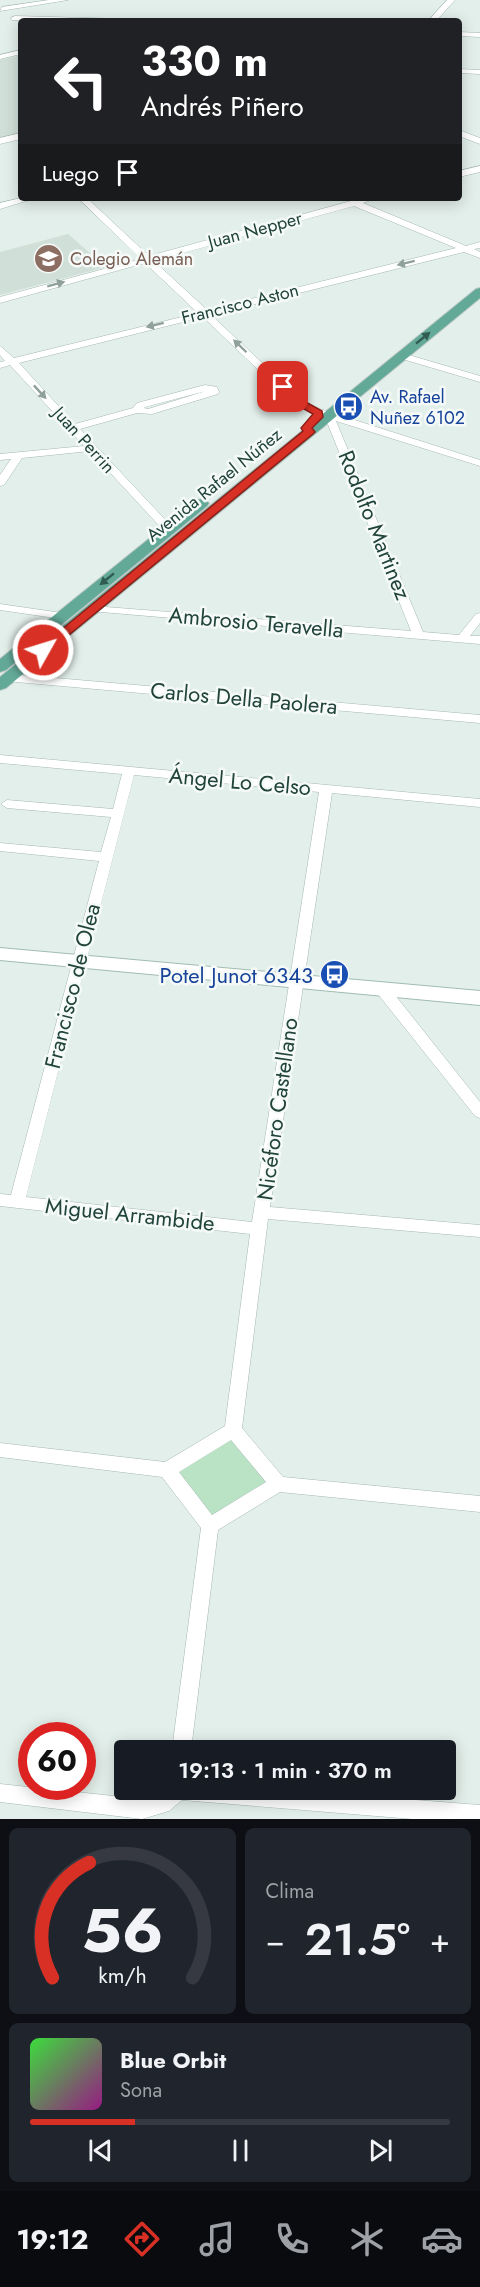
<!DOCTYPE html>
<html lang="es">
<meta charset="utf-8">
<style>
body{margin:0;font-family:Jost,sans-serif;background:#20242c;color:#f1f3f6;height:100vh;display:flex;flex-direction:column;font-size:22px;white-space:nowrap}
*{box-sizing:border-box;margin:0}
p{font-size:20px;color:#9ea1a6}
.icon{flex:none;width:33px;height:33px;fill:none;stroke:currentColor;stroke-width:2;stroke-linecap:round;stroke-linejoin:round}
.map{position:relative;height:1819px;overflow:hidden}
.panel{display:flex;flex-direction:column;gap:9px;padding:9px;background:#0d0f14;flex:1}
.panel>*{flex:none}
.hud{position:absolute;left:18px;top:18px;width:444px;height:183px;border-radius:6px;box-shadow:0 3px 15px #0003;background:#202124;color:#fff;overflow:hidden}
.speed{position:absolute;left:18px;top:1722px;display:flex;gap:12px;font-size:30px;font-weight:700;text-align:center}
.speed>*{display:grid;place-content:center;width:78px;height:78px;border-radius:50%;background:#171b24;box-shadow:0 3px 15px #0003;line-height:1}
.speed .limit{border:9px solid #d22;background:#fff;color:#111}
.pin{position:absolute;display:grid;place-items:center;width:51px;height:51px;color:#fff;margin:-26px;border-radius:12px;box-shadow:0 3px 9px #0006}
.me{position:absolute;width:66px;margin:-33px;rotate:51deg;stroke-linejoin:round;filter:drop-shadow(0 0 4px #0008)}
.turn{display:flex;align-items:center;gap:21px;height:126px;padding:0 24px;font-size:27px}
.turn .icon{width:78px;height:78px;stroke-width:2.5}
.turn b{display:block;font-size:42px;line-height:51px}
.then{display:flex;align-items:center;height:57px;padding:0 24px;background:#0003;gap:12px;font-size:22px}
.big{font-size:45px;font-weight:600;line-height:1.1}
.panel .widget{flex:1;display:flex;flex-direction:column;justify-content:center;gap:9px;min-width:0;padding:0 21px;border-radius:9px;background:#20242c}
.panel .dial{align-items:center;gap:0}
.dial svg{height:156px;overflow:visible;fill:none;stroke:#363941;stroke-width:7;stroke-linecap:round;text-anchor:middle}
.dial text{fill:#f1f3f6;stroke:none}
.song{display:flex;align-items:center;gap:18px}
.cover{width:72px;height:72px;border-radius:9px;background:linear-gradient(135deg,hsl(120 70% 55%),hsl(310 70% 35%))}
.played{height:6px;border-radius:3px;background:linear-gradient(90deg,#d93025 25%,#363941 25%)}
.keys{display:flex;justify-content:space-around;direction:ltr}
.heat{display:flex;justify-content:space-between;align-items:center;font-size:33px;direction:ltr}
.panel .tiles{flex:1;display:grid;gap:9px;grid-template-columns:1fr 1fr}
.widget:last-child{grid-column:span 2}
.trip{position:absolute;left:114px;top:1740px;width:342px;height:60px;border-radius:6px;background:#171b24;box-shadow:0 3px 15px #0003;font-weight:600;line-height:60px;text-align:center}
.tabs{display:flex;height:96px;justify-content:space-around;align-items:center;background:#090b0e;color:#9ea1a6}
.tabs .icon{width:42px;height:42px}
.tabs .current{color:#d93025}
.tabs b{font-size:27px;color:#f1f3f6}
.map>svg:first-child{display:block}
.built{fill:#d1dfd9}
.green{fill:#bae2c5}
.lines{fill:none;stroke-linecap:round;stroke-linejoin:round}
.street-casing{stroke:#a5b8b2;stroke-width:1}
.secondary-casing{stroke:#a0bcb2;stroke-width:2}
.primary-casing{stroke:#c1cac8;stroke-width:2}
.street{fill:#fff;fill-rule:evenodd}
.secondary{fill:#fff;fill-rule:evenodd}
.primary{fill:#63a998;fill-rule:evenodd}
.oneway{fill:#90a19c}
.oneway2{fill:#315c52}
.route{fill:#d93025;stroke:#8d1f18;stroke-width:1.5}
.labels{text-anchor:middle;stroke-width:5;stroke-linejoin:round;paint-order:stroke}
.far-street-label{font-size:18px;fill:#20433a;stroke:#f5faf8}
.far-education-label{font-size:18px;fill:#785e54;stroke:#f5faf8;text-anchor:start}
.far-transit-label{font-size:18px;fill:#164399;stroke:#f5faf8;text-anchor:start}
.street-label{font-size:22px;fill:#20433a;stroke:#f5faf8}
.transit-label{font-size:22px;fill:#164399;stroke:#f5faf8;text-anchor:end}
</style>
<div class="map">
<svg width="480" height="1819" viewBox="0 0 480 1819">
<rect width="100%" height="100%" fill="#e3efea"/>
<path class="built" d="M21,55V133L0,137V60Z
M68,234L106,267L0,295V252Z"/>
<path class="green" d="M231,1435L272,1483L213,1520L173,1471Z"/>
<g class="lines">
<defs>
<path id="street" d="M49,0H68L0,11L2,7Z
M447,0H455L436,21H428Z
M15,16L123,19L127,21L12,20L11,18Z
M459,32L480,33V37L459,36Z
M21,50V54L0,59V55Z
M459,69L480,70V74L459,73Z
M459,130L480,138V144L459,136Z
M21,133V139L0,144V138Z
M480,166V172L459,177V171Z
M21,198H36L0,209V203Z
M78,198H87L149,256L362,198H376L363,203L466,246L480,242V248L474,249L480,252V258L464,252L211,315L302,400L320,409L480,460V466L336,421L423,632L459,635L476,614L480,613V623L470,636H480V644L89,611L87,609L93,606L411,631L325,417L294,404L203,317L19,363L75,424L133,408L137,403L205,385L217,387L219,392L218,394L152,414L137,413L80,429L173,528V532H165L90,451L22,458L4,485L0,486V475L11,459L0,460V454L84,446L10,365L0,368V362L5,361L0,355V346L14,358L198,313L145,263L0,303V297L141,259ZM354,206L456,248L207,310L154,261ZM206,391L148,409L144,408L145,407Z
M402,353L480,376V382L399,358V354Z
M0,604L62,613L68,616L62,619L0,610Z
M9,674L480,715V723L5,681L3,678L5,675Z
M0,755L480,799V807L332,793L270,1207L480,1225V1237L268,1219L242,1428L283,1477L480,1496V1512L280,1492L218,1530L191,1750H172L201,1528L162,1477L0,1457V1443L165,1462L225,1426L250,1234L0,1206V1194L11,1195L99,861L0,851V843L101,852L111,817L7,808L1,804L7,800L113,809L122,774L0,763ZM134,775L319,792L252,1222L26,1197ZM231,1440L266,1482L212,1515L179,1472Z
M382,984L387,985L480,1102V1118L475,1116L377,993L375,989Z
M0,1784L142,1799L156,1797L165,1790H288L480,1805V1819H413L182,1800L169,1811L142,1819L0,1802Z"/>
<path id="secondary" d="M0,948L480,991V1005L0,960Z"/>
<path id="primary" d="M480,288V298L6,688L0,690V677L476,289Z
M202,499L209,503L207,506L6,670L0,672V659L197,500Z"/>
</defs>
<use href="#street" class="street-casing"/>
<use href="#secondary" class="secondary-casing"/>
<use href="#primary" class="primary-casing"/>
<use href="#street" class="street"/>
<use href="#secondary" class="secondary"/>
<use href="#primary" class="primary"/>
</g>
<defs><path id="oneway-solid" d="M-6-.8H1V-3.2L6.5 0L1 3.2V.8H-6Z" transform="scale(1.5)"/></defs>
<g class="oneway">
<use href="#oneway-solid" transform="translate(406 263) rotate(166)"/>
<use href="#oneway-solid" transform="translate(56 284) rotate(-15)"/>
<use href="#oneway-solid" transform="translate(155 325) rotate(166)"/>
<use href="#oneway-solid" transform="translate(240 346) rotate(-136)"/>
<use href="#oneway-solid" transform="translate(40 392) rotate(47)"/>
</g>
<g class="oneway2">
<use href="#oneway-solid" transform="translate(423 338) rotate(-39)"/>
<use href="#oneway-solid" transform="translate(107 579) rotate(141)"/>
</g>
<path class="route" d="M279,385H286L302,400L322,411L323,417L312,428L315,432L313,434L47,653H39V648L303,431L301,428L313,414L295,404L279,389Z"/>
<defs>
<symbol id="school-disc" viewBox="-11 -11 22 22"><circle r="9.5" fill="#8d6e63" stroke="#f5faf8"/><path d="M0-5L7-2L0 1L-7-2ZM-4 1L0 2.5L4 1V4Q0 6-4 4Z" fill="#fff"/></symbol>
<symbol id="bus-disc" viewBox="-11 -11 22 22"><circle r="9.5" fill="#1a4fb4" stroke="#f5faf8"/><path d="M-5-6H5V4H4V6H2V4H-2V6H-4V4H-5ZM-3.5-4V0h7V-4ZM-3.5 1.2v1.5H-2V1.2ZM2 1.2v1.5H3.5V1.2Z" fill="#fff"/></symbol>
</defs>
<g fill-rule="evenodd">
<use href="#school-disc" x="32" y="242" width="33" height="33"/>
<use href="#bus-disc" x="332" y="390" width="33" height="33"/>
<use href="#bus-disc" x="318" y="958" width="33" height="33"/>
</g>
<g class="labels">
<g class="far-street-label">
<text transform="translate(255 230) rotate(-15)" y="6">Juan Nepper</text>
<text transform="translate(240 304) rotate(-14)" y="6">Francisco Aston</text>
<text transform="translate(84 440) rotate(48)" y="6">Juan Perrin</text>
<text transform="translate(214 485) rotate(-39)" y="6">Avenida Rafael Núñez</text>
</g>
<g class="far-education-label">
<text x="70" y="265">Colegio Alemán</text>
</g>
<g class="far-transit-label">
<text x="370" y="403">Av. Rafael<tspan x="370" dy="21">Nuñez 6102</tspan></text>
</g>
<g class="street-label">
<text transform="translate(375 525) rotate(68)" y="8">Rodolfo Martinez</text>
<text transform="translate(256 622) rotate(5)" y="8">Ambrosio Teravella</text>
<text transform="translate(244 698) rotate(5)" y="8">Carlos Della Paolera</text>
<text transform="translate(240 781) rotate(5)" y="8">Ángel Lo Celso</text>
<text transform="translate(72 986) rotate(-76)" y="8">Francisco de Olea</text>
<text transform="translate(277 1109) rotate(-82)" y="8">Nicéforo Castellano</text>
<text transform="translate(130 1214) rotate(6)" y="8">Miguel Arrambide</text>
</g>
<g class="transit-label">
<text x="313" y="983">Potel Junot 6343</text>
</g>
</g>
</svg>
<div class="speed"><div class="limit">60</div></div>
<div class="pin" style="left:283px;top:387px;background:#d93025"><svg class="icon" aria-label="arrive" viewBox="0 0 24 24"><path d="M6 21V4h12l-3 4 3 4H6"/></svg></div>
<svg class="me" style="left:43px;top:650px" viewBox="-20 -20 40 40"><circle r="17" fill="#d93025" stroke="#fff" stroke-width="3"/><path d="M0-11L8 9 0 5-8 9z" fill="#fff"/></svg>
<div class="trip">19:13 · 1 min · 370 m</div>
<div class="hud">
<div class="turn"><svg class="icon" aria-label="left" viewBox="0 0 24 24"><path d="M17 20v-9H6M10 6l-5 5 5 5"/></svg><div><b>330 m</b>Andrés Piñero</div></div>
<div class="then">Luego<svg class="icon" aria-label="arrive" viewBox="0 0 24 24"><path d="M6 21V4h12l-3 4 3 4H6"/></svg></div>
</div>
</div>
<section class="panel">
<div class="tiles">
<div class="widget dial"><svg viewBox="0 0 100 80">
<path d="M14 69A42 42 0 1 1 86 69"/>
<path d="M14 69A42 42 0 0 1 33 10" stroke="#d93025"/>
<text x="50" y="56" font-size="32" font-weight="700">56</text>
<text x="50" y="72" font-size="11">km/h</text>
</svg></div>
<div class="widget"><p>Clima</p>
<div class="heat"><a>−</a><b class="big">21.5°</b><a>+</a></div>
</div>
<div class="widget">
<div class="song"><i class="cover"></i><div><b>Blue Orbit</b><p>Sona</p></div></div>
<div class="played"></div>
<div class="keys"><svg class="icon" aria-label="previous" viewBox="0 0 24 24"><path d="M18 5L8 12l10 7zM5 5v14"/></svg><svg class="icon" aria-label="pause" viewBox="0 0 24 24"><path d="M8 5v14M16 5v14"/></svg><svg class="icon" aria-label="next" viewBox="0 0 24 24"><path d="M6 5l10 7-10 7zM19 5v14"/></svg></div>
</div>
</div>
</section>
<nav class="tabs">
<b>19:12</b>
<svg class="icon current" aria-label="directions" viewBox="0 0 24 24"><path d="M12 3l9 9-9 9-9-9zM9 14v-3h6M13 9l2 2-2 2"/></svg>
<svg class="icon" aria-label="music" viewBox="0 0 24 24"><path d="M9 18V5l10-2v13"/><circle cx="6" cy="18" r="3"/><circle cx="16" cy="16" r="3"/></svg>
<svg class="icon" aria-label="phone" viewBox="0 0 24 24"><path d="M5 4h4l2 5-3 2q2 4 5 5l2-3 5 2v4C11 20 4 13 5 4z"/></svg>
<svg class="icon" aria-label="climate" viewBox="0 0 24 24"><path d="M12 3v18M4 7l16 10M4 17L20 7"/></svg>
<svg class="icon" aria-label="car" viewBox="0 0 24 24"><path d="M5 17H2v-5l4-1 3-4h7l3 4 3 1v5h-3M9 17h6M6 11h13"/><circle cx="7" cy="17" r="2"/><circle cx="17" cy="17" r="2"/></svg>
</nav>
